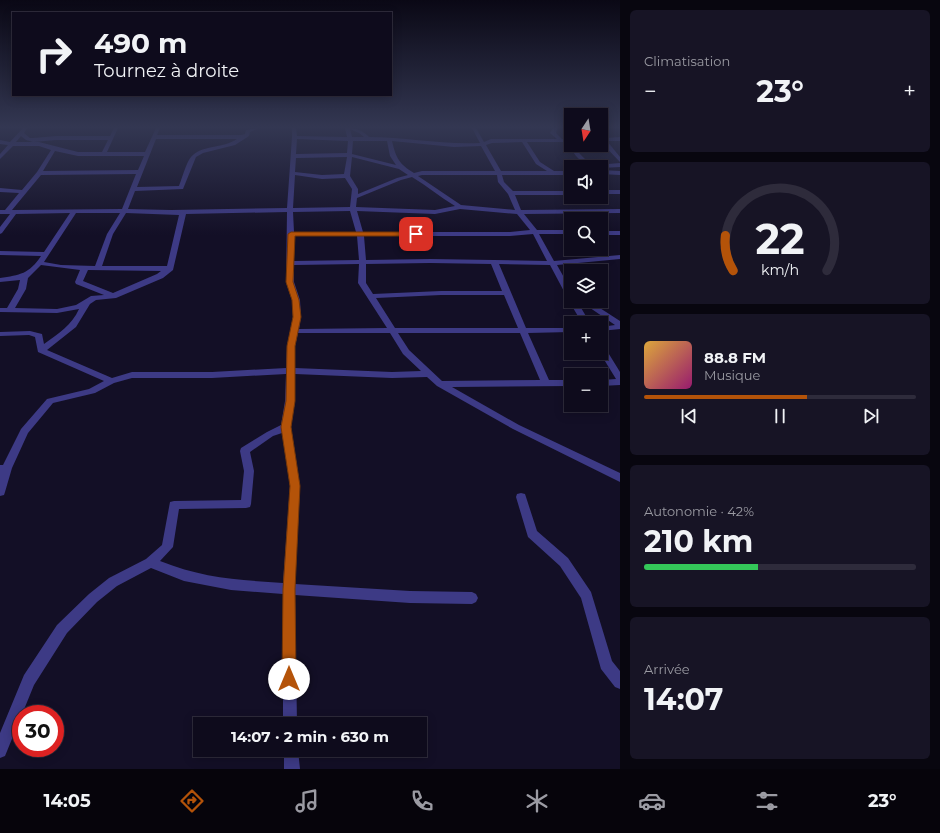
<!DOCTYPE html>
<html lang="fr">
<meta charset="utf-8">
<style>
body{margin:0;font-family:Montserrat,sans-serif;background:#171425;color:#f1f3f6;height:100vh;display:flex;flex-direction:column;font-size:15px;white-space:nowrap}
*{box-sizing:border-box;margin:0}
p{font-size:13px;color:#9b9ba3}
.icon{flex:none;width:22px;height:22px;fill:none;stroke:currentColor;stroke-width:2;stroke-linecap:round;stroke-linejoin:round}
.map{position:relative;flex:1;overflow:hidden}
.sheet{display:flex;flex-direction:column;gap:10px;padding:10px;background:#08060f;width:320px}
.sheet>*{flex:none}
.guide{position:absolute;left:12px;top:12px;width:380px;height:84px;border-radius:0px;box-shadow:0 2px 10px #0003,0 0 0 1px #2e2b3b;background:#0e0b1c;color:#f1f3f6;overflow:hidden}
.needle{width:26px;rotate:192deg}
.fabs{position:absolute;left:564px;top:108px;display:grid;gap:8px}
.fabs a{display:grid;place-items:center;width:44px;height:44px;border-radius:0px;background:#0e0b1c;box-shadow:0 2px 10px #0003,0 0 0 1px #2e2b3b;font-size:20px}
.speed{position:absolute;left:12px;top:705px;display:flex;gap:8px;font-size:20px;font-weight:700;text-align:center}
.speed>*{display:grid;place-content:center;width:52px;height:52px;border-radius:50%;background:#0e0b1c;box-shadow:0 2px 10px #0003,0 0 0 1px #2e2b3b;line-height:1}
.speed .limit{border:6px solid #d22;background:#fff;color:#111}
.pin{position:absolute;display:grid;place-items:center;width:34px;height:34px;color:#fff;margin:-17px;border-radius:8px;box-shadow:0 2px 6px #0006}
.me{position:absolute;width:44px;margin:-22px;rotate:0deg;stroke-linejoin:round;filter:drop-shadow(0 0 3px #0008)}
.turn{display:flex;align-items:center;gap:14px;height:84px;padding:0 16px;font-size:18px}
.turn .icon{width:52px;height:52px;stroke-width:2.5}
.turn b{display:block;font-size:28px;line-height:34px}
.big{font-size:30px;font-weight:700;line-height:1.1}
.sheet .widget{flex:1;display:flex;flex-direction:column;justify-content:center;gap:6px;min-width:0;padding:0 14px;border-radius:6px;background:#171425}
.sheet .dial{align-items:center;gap:0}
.dial svg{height:104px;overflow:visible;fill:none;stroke:#2e2b3b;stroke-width:7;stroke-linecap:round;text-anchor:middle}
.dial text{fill:#f1f3f6;stroke:none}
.song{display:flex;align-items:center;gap:12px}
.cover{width:48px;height:48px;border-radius:6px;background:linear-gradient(135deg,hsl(40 70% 55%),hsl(320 70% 35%))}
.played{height:4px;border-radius:2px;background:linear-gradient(90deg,#b45309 60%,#2e2b3b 60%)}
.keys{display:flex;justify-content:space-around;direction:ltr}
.heat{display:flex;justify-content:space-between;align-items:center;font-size:22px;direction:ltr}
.charge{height:6px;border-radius:3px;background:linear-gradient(90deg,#34c759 42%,#2e2b3b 0)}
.trip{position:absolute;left:193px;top:717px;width:234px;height:40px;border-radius:0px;background:#0e0b1c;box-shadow:0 2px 10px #0003,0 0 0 1px #2e2b3b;font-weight:700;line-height:40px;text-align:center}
.tabs{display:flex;height:64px;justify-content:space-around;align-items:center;background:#06040b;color:#9b9ba3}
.tabs .icon{width:28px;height:28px}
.tabs .active{color:#b45309}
.tabs b{font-size:18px;color:#f1f3f6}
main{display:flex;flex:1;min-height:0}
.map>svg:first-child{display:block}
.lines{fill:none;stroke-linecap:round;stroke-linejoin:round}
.street{fill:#3d3a85;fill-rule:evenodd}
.route{fill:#b45309;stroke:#753606}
</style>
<main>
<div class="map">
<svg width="620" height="769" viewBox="0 0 620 769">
<rect width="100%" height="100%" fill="#130f26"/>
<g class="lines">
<path class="street" d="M23,128H27L24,133L30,138H33L56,136H110L114,128H118L107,152H145L156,128H160L157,135H241L245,134L246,130L259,128L250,132L249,136L235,145L203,153L196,157L183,189L135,191L128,209L171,210L287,208L292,137V128H296L297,136L347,137L345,128C356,128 362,130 369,137C406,137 443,145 480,143L472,128H476L484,142L491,139H557L550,133L553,128H557L556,133L562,139L571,138V145H574L580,154L593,167H587L576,156L566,142H527L540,162L554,171H571V175H502L504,182L513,191H571V195H515L521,210L620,209V213L524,214L537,230H571V234H539L554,261L620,255V259L557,265L571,290V301H577L590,323H582L569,301L571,299L567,297L550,265L499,264L526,328H571V332L528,333L549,380H571V386L452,387L519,425L620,473V482L513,429L437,386L427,377L392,378L295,374V401L291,427L300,486L295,584L410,591L472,592L476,594L478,598L476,602L472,604L410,603L295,595L297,724H283V594L231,590L184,581L151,568L117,586L97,602L67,633L34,685L5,756L0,758V733L24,675L57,625L89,594L109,578L146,559L162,545L170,502L174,501L241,500L244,471L240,451L241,448L267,432L281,425L285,401L286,374L212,378H132L114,383L95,393L53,403L28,433L12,468L5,492L4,495L0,496V465H3L21,429L47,399L89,389L104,381L38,352L35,337L29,335L0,336V332L30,331L42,334L44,344C58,334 72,325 79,309L57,313L0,312V308H7L18,289L20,280L0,282V278C20,275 29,274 41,256L0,255V251L44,252L70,213L16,214L2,233L0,234V227L10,214H0V210H5L19,193L0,192V188L22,190L37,172L51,150L39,146H13L0,159V154L8,145L0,144V140L10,142ZM350,129L359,133L364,137H352ZM21,136L26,140L33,142L56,140H108L102,152H78L39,142H16ZM156,139H237C224,148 204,145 193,155C187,159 182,179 179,186L137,187ZM297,139L348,141L347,153L296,154ZM353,141H387L390,156L396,165L352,154ZM392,141L454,147L481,146L495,171H422L414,173C399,164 396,158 392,141ZM522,142L536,164L547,171H501L486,145L492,143ZM55,151L78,156H144L138,170L43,171ZM347,157L344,174L322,175L295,172L296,158ZM352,157L399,169L408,175L397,178L358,194V189L350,176ZM136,174L122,209L12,210L41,175ZM295,175L322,179L345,178L352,189L350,207L293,208ZM422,175H497L498,182L508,194L515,210L461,205L418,176ZM412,177C427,186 440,197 455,206L435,210L356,207L357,198L401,180ZM460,209L517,214L530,230L510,232H363L357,211L435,214ZM350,211L356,232H294L293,212ZM287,212L286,282L292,300L293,317L287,346L286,368L212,372H132L112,378L47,350L76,327L90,304L96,300L116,298L163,278L173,270L186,214ZM76,213H120L107,234L95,266L61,265L44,262ZM126,213L179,215L167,266H102L113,234ZM533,234L547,261L430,259L366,260L364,236H510ZM294,236H357L359,260L294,261ZM430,263L491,264L502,291H441L373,294L366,283V264ZM359,264L358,283L387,328L299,329L301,317L300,300L294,282V265ZM41,265L80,270L75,282L76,284L104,295L91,296L76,305L57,309L15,308L26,289L28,278ZM88,270L161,271L157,274L113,293L83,281ZM441,295H504L518,328H395L376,298ZM298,333H390L403,354L421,371L392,372L295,368V346ZM398,333H520L540,380L442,381L409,350ZM282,433L290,486L283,583C238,580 202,578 160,561L173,547L179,509L246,508L250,507L251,504L254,471L250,452L273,436Z
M601,135L605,138L620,137V141H607L620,157V162L601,142Z
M620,163V167L601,168V167H593L596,165Z
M601,170L620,171V175L601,174Z
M601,190H620V194H601Z
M601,231H620V235H601Z
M580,301H589L620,321V329L601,331V327L615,325Z
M601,345L604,346L620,372V385L601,386V380L616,379L600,353H601Z
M521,493L525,494L526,497L537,531L568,558L591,592L612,661L620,671V689L615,687L601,669L581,598L560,566L528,537L516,497L517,494Z
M284,750H298L300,769H284Z"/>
</g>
<linearGradient id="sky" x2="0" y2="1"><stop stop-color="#0a0815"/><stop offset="0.54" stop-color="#333752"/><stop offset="1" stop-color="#333752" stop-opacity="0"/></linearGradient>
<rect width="620" height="235" fill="url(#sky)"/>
<path class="route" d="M291,232H416L420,234L416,236H295L293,282L299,300L301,317L295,346V401L291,427L300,486L295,589L296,679L294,684L289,686L285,684L282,679L283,589L290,486L281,427L286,401L287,346L293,317L292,300L286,282L288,234Z"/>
</svg>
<div class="fabs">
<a><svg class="needle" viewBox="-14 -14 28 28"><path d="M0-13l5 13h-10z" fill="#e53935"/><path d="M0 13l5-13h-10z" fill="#9b9ba3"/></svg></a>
<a><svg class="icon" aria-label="sound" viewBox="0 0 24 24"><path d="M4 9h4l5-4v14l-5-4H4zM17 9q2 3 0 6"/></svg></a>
<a><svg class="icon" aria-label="search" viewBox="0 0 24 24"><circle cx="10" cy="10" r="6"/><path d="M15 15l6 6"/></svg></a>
<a><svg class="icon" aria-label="layers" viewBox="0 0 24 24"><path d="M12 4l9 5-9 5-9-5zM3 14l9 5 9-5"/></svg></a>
<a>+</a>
<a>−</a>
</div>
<div class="speed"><div class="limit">30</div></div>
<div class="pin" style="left:416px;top:234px;background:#d93025"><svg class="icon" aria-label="arrive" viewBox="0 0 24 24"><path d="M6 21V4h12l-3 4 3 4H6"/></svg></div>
<svg class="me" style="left:289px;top:679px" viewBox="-20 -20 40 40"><circle r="19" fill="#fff"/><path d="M0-13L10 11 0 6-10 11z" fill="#b45309"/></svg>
<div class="trip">14:07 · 2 min · 630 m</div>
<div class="guide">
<div class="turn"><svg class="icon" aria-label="right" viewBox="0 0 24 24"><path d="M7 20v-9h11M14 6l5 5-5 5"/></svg><div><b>490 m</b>Tournez à droite</div></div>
</div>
</div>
<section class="sheet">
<div class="widget"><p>Climatisation</p>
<div class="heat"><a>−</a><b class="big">23°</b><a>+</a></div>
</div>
<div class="widget dial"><svg viewBox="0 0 100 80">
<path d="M14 69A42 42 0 1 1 86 69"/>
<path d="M14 69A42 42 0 0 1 8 42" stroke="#b45309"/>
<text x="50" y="56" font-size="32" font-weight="700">22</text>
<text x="50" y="72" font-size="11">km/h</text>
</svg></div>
<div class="widget">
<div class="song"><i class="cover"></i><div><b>88.8 FM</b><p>Musique</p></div></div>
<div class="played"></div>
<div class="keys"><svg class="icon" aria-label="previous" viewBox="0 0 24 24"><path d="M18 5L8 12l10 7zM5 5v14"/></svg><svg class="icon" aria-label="pause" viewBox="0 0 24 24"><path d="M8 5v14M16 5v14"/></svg><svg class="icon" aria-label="next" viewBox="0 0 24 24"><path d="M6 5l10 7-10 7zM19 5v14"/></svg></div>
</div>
<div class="widget"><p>Autonomie · 42%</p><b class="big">210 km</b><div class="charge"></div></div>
<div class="widget"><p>Arrivée</p><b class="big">14:07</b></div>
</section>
</main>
<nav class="tabs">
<b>14:05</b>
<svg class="icon active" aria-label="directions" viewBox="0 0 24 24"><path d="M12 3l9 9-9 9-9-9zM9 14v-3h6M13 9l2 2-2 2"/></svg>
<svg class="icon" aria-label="music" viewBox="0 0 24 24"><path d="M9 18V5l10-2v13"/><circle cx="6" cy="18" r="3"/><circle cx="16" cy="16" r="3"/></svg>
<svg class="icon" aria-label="phone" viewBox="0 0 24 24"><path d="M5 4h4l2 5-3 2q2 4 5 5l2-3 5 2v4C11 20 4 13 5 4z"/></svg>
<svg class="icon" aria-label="climate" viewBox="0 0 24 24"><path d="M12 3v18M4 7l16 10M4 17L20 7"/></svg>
<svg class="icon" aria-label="car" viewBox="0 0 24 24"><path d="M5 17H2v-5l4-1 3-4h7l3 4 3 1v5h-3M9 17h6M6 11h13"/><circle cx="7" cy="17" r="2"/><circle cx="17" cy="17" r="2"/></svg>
<svg class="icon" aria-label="filters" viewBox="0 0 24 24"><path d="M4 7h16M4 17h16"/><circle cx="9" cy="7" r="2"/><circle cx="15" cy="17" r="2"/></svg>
<b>23°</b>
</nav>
